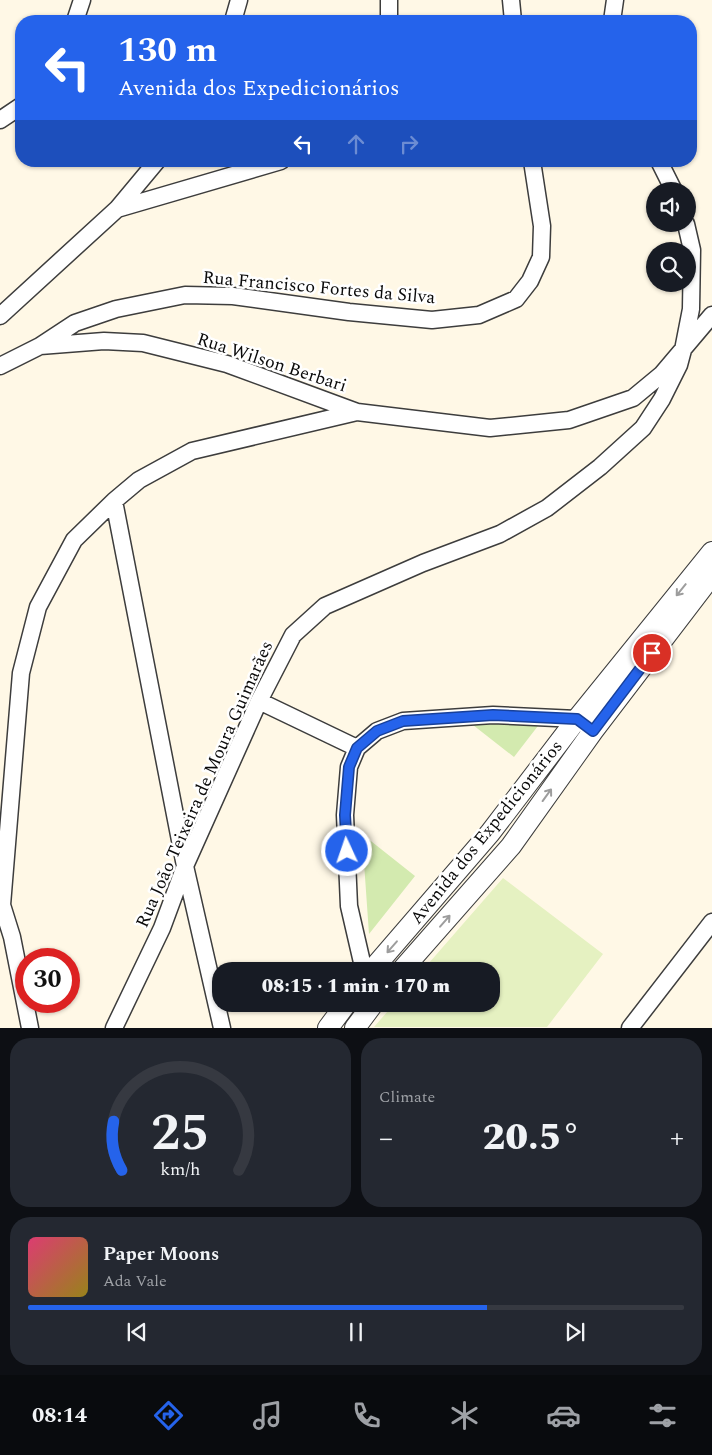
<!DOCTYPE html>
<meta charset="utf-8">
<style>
body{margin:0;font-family:Spectral,serif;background:#242831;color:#f1f3f6;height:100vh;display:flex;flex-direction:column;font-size:19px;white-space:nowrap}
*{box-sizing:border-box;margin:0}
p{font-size:16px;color:#9ea1a6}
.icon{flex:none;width:28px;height:28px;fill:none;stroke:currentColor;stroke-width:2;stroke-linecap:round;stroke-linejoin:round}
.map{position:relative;height:1028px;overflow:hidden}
.sheet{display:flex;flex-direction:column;gap:10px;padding:10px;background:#0d0f14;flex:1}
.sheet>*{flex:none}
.banner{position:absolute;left:15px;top:15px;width:682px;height:152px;border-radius:20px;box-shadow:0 1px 4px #0004;background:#2563eb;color:#fff;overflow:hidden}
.tools{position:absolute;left:646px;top:182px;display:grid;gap:10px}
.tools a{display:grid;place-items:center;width:50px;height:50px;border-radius:50%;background:#171b24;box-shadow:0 1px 4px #0004;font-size:25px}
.speed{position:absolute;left:15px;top:948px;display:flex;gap:10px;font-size:25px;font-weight:700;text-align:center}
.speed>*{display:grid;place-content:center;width:65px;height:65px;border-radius:50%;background:#171b24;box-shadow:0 1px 4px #0004;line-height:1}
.speed .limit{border:8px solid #d22;background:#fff;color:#111}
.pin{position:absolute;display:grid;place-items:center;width:42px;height:42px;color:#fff;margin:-21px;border:2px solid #fff;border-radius:50%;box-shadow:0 1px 5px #0007}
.me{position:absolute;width:55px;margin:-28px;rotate:357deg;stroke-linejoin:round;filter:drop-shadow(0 0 4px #0008)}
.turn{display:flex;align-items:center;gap:18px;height:105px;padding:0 20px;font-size:22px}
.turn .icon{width:65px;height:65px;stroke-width:2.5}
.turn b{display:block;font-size:35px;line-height:42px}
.lanes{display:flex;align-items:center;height:48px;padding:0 20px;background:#0003;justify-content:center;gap:25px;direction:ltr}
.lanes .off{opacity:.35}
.big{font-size:38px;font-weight:800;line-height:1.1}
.sheet .card{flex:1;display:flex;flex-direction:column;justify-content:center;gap:8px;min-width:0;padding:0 18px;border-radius:20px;background:#242831}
.sheet .dial{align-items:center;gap:0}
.dial svg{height:130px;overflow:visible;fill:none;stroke:#363941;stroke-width:7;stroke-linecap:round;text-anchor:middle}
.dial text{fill:#f1f3f6;stroke:none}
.song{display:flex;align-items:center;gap:15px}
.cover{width:60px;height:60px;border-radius:8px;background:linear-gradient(135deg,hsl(340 70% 55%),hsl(50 70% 35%))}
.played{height:5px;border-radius:2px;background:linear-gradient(90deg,#2563eb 70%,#363941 70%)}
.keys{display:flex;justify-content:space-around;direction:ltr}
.heat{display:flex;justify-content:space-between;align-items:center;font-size:28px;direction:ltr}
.sheet .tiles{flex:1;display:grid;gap:10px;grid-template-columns:1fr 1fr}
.card:last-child{grid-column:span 2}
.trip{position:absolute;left:212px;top:962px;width:288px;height:50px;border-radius:20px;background:#171b24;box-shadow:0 1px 4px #0004;font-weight:800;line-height:50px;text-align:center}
.tab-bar{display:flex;height:80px;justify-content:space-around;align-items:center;background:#090b0e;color:#9ea1a6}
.tab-bar .icon{width:35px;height:35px}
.tab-bar .on{color:#2563eb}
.tab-bar b{font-size:22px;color:#f1f3f6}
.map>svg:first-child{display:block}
.green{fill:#d3eaaf}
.pitch{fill:#e5f1c1}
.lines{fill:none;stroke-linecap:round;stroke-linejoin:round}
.minor-casing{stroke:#3d3d3d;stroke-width:19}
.tertiary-casing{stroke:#3d3d3d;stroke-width:22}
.minor{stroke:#fff;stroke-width:16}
.tertiary{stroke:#fff;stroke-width:20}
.oneway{stroke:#9d9d9d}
.route-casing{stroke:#184099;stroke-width:12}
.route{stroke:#2563eb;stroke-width:9}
.labels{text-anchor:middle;stroke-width:5;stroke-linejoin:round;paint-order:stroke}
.street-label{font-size:18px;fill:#0a0a0a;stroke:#fff}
</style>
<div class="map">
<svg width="712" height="1028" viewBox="0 0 712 1028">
<rect width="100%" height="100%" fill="#fff8e6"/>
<path class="green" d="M541,722L514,757L473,725Z
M362,834L415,876L369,934Z"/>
<path class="pitch" d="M503,878L603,954L547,1027H374L394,1004H491V971H422Z"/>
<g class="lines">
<defs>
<path id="minor" d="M389,0V21
M511,0L513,21
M75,21L82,0
M233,21L239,0
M612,21L615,0
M0,120L21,106
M659,161L674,191
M117,209L281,161
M0,316L117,209L157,161
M40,346L75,323L116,309L185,295L233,296L349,312L432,320L479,315L516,299L530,281L541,257L542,226L532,161
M0,366L40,346L104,341L143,343L227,364L357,412
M114,501L185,866L222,1028
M259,701L357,748
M2,905L12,937L30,1028
M0,908L2,905L21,673L38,607L74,540L114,501L139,480L192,451L357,412L490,428L569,420L633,398L662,374L712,315
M364,971L349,906L345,815L349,767L357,748L377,731L403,721L493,715L577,719L585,725
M114,1028L162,928L185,866L259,701L293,635L325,606L423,563L500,534L547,508L600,467L643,428L662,399L679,365L683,350L691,309L692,250L686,224
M630,1028L712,922"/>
<path id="tertiary" d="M371,971L490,833L577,719L712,552
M401,971L511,846L593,731L712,575
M328,1028L346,1004
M355,1028L373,1004"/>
</defs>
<use href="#minor" class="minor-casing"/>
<use href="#tertiary" class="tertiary-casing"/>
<use href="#minor" class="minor"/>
<use href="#tertiary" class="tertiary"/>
</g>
<defs><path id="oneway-shaft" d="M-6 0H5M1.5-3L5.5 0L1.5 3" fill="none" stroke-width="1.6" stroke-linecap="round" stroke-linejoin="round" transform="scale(1.25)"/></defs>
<g class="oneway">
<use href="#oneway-shaft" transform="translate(681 590) rotate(129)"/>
<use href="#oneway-shaft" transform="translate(547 795) rotate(-54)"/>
<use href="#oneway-shaft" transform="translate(445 921) rotate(-49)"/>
<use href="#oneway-shaft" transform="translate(392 947) rotate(131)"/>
</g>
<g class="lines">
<defs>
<path id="route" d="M347,851L345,815L349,767L357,748L377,731L403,721L493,715L577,719L593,731L652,653"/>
</defs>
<use href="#route" class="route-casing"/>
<use href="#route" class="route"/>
</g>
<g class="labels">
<g class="street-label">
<text transform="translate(319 287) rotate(5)" y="6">Rua Francisco Fortes da Silva</text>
<text transform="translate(272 362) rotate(18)" y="6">Rua Wilson Berbari</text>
<text transform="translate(204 784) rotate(-66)" y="6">Rua João Teixeira de Moura Guimarães</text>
<text transform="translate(486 832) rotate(-51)" y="6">Avenida dos Expedicionários</text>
</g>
</g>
</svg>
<div class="tools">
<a><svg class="icon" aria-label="sound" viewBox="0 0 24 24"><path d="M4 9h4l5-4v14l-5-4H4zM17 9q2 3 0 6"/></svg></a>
<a><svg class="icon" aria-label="search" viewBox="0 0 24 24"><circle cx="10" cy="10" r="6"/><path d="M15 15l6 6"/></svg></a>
</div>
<div class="speed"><div class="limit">30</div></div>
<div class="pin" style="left:652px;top:653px;background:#d93025"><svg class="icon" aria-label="arrive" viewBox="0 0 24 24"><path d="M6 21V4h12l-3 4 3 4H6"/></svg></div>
<svg class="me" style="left:347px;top:851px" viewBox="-20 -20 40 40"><circle r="17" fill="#2563eb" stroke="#fff" stroke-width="3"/><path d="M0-11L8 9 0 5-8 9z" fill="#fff"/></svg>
<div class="trip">08:15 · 1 min · 170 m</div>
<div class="banner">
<div class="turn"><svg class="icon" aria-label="left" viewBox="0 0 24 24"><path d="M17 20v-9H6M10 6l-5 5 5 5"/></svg><div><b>130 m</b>Avenida dos Expedicionários</div></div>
<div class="lanes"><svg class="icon" aria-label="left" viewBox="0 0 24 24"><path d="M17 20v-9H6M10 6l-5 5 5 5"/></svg><svg class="icon off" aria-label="ahead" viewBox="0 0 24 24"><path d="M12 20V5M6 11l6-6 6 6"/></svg><svg class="icon off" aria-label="right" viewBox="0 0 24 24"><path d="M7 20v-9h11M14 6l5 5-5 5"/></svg></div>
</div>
</div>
<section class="sheet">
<div class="tiles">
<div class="card dial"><svg viewBox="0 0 100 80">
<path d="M14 69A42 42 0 1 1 86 69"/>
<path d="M14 69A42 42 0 0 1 9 39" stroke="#2563eb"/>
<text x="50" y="56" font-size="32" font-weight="700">25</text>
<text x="50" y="72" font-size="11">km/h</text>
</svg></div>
<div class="card"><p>Climate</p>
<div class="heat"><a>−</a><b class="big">20.5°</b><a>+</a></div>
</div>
<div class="card">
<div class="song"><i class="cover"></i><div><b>Paper Moons</b><p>Ada Vale</p></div></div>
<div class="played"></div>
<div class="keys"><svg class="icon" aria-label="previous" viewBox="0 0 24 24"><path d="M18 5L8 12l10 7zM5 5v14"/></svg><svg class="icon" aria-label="pause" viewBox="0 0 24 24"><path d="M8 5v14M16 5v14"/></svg><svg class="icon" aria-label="next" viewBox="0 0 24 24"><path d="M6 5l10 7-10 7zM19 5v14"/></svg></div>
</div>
</div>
</section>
<nav class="tab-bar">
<b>08:14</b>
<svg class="icon on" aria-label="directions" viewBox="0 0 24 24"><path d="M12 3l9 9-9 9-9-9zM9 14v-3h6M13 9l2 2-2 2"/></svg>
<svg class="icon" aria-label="music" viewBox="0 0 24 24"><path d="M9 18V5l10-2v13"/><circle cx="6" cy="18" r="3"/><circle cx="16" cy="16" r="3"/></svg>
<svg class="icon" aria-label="phone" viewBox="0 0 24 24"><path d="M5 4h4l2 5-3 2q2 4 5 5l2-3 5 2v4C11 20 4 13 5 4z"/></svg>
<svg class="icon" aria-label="climate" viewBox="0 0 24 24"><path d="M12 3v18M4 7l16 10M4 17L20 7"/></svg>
<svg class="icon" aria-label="car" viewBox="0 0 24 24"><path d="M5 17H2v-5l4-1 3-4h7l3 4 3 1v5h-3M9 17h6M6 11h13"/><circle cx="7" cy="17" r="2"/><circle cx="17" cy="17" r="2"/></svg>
<svg class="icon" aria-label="filters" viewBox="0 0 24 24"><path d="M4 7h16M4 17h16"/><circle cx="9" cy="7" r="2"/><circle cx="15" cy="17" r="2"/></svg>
</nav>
